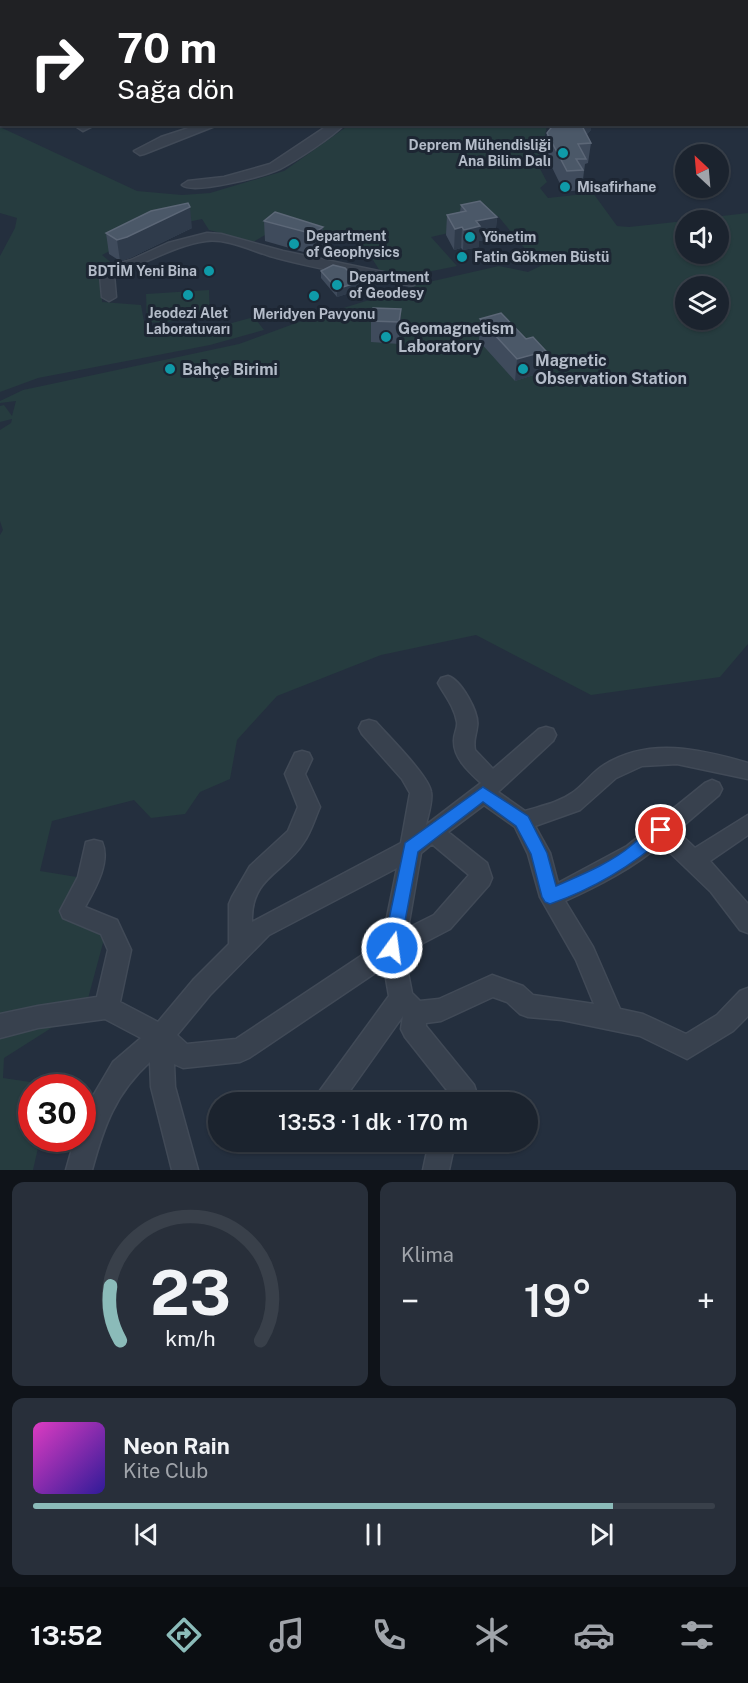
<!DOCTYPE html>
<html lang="tr">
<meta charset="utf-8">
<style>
body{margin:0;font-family:"Public Sans",sans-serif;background:#282f3a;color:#f1f3f6;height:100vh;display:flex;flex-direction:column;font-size:22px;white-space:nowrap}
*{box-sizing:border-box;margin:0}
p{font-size:20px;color:#a0a4aa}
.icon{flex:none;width:33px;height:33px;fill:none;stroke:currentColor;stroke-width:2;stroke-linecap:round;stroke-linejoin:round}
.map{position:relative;height:1170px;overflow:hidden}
.panel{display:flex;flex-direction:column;gap:12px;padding:12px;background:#0f1319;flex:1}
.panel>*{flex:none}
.banner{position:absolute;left:0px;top:0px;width:748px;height:126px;box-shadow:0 2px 4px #0004,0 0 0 2px #39404a;background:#202124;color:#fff;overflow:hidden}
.needle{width:39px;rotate:334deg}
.buttons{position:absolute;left:675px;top:144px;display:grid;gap:12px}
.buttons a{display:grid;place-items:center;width:54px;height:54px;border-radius:50%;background:#1b232e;box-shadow:0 2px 4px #0004,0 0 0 2px #39404a;font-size:30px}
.speed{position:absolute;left:18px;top:1074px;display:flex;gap:12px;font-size:30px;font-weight:700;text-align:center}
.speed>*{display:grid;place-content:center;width:78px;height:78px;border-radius:50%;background:#1b232e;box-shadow:0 2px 4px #0004,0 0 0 2px #39404a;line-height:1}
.speed .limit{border:9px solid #d22;background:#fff;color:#111}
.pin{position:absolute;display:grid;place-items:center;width:51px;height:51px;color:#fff;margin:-26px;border:3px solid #fff;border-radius:50%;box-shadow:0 2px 6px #0007}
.me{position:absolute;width:66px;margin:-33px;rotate:14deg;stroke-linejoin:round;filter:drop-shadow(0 0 4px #0008)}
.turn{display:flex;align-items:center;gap:21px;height:126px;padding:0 18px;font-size:27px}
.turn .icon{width:78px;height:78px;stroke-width:2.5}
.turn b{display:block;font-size:42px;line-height:51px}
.big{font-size:45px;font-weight:600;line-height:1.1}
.panel .card{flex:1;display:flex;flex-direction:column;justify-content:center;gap:9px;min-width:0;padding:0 21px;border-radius:12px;background:#282f3a}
.panel .dial{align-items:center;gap:0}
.dial svg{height:156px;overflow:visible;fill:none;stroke:#39404a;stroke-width:7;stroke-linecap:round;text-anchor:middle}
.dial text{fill:#f1f3f6;stroke:none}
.song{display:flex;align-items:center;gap:18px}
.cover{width:72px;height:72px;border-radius:9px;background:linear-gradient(135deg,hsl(310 70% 55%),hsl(250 70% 35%))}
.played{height:6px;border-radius:3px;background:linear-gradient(90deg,#8bbbb9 85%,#39404a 85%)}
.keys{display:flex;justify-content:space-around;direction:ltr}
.heat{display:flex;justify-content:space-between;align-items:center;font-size:33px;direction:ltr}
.panel .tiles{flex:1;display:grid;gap:12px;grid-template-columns:1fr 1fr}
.card:last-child{grid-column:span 2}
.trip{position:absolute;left:208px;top:1092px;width:330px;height:60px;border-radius:30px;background:#1b232e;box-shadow:0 2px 4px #0004,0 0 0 2px #39404a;font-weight:600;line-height:60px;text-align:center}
.menu{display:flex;height:96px;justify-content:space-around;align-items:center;background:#0b0e12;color:#a0a4aa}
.menu .icon{width:42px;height:42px}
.menu .current{color:#8bbbb9}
.menu b{font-size:27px;color:#f1f3f6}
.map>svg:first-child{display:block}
.green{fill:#263c3f;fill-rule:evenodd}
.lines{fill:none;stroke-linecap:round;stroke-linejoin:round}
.street-casing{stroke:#414a57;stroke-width:3}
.secondary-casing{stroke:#414a57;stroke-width:2}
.street{fill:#38414e;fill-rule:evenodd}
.secondary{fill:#465061;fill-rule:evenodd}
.wall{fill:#3f4b5c}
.shaded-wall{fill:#2f3b4b}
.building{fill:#4b5868;stroke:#5c6777;stroke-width:1.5}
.route{fill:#1a73e8;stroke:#114b97;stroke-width:1.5}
.culture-dot{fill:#0f9aa8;stroke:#1d2633;stroke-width:2}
.labels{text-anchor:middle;stroke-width:6;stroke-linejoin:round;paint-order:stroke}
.far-poi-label{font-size:14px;font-weight:bold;fill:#b4bcc9;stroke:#1d2633;text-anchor:start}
.poi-label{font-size:16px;font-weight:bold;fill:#b4bcc9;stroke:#1d2633;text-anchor:start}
</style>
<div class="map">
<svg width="748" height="1170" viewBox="0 0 748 1170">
<rect width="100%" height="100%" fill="#242f3e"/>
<path class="green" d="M349,125H547L539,167L547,182L540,188L548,198L593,193L617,226L629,227L685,221L686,254H718V220H687L748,213V644L720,677L591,695L476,635L381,655L277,696L237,740L230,779L200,792L185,814L151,818L134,800L52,821L40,871L83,878L67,906L107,928L86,1006L4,1058L3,1078L51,1085L50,1087L32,1088V1138L40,1139L33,1170H0V535L3,530L0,521V430L11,423L12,419L0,422V406L4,405L12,416L16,401L0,403V401L23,390L239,344L299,322L420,284L499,266L528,272L553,260L545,254L526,250L498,216L448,224L453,232L431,237L457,266L407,276L380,271L366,249L340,235L282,225L253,242L209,230L202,219L150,230L102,255L114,265L102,273V302L141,305L145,327L206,330L254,317L264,330L210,345L38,378L0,392V256L15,228L17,218L0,213V127L137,191L182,195L210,193L284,171ZM686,286H718V320H686Z
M209,290L210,319L147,323L146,294Z"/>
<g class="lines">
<defs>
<path id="street" d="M103,0H116L117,2H104Z
M259,0H269V2H259Z
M356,0H371L355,2Z
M0,6H2V12H0Z
M0,33H2V39H0Z
M747,92H748V98H747Z
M79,124H97L83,131L77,127Z
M201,124H220L144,154L140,155L134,151L161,137Z
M330,124H345C331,138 297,160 280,169C265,176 193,195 182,185L188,181L224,177L270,164Z
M207,233L221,234L283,251L412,278L419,282L412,286C367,277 322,270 277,258C256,253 229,238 206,241C175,245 146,264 116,273L114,275L116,297L109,301L102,297L100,275L106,267L131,260L168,243Z
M448,676C461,680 480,713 477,727C476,736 473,740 475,750L493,769L539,729L546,727L553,729L556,735L553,741L498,792L525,811C541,806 558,803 572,793C584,785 592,772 604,765C649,737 700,749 748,763V779L677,764L642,766L616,778L580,810L535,826L550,853L558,883L627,846L705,783L712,780L719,783L722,789L719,795L677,831L695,848L748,815V835L710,861L748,904V933L740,930L711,892L661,844C633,868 600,885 565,901L593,947L620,1009L643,1014L686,1034L717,1015L740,991L748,988V1016L733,1031L687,1059L640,1036L562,1020L528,1017L520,1014L507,1002L493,997L441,1021L426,1023V1026L474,1085L477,1094L474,1102H447L450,1094L405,1037L401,1029L403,1016L342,1102H316L319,1092L389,996L384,967L249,1058L240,1062L183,1068L174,1064L175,1087L198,1170H172L151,1087L150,1062C115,1094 104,1126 92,1170H66L75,1138H82L83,1113L113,1062L141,1038L105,1019L38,1028L0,1038V1014L38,1006L97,997L108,950L101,934L63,918L60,911L78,877L86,842L94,840L102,842C111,862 95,889 85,907L117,920L131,950L120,1002L158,1022L194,979L229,944V904L232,897L250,866L288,831L298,807L285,774L295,753L302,751L309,753L312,759L305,774L320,807C315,818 311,832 304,842C285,873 250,877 252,922L401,843L410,793L402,779L362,734L359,728L362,722L369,720L376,722C388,736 429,776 431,792C433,801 428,815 426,825L481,783C469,772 453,758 454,740C454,733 458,728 457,722C454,706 445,696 438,683L441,678ZM484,805L515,827L528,854L540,897L576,960L594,1004L533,995L523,986L492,975L439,999L420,1001L412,993L404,953L450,929L489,885L492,878L487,863L448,832ZM432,844L469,875L434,915L408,928L421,853ZM397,868L382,942L236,1039L187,1044L177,1035L210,995L269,935Z
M429,1142H455L449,1170H423Z"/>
<path id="secondary" d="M733,0H748V6L747,2Z"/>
</defs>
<use href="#street" class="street-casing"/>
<use href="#secondary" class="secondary-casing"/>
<use href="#street" class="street"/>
<use href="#secondary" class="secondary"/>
</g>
<path class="wall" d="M591,130L586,135L591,143L588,163L585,164L583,179H581L580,190L564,192L545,153L547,133Z
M461,205L497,217L495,238L479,241V247L463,250L461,248L454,250L446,235L447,215L460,212Z
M264,221L323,227V247L314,255L265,241Z
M192,228L130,258L120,261L109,254L106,233Z
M321,271L359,282V290L337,297L321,278Z
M401,309V331L399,344L371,342V321Z
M480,319L526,339L543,372L515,381L479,341Z"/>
<path class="shaded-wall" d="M591,124V130L578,145L581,125Z
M190,207L192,228L130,258L120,261L117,240Z
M497,217L495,238L479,241V247L463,250L464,230L476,221Z
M323,227V247L314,255L313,234Z
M462,227L461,248L454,250L455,229Z
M359,282V290L337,297V289Z
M401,309V331L399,344V322Z
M546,351L543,372L515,381L517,359Z"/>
<path class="building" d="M554,124H581L591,143L578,144L586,159H576L583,170L567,171L547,133Z
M480,201L497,217L476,221L480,226L464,230L462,227L455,229L447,215L466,211L461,205Z
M188,203L190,207L127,237L117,240L106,233L151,211Z
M275,212L323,227L313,234L264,221Z
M333,265L345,268L359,282L337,289L321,271Z
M373,308L401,309L399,322L371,321Z
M501,313L526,339L533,337L546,351L517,359L480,319Z"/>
<path class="route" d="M483,787L528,816L547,853L556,886C581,875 611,863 632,845C642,837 654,821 667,825L669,830L667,835C633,865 593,889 550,904L545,902L542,897L531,854L516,826L483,802L418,852L400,948L398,953L392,956L386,953L383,948L405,843Z"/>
<g class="culture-dot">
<circle cx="563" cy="153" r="6"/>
<circle cx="565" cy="187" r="6"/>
<circle cx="470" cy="237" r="6"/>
<circle cx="294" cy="244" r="6"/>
<circle cx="462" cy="257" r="6"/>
<circle cx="209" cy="271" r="6"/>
<circle cx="337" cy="285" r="6"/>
<circle cx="188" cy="295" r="6"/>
<circle cx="314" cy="296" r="6"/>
<circle cx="386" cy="337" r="6"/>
<circle cx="170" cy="369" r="6"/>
<circle cx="523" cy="369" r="6"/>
</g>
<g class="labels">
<g class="far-poi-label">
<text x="551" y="150" text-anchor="end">Deprem Mühendisliği<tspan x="551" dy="16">Ana Bilim Dalı</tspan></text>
<text x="577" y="192">Misafirhane</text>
<text x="306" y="241">Department<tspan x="306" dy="16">of Geophysics</tspan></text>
<text x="482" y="242">Yönetim</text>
<text x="474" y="262">Fatin Gökmen Büstü</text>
<text x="197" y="276" text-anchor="end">BDTİM Yeni Bina</text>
<text x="349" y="282">Department<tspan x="349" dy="16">of Geodesy</tspan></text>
<text x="188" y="318" text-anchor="middle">Jeodezi Alet<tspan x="188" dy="16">Laboratuvarı</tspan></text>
<text x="314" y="319" text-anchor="middle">Meridyen Pavyonu</text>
</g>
<g class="poi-label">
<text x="398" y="334">Geomagnetism<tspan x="398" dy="18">Laboratory</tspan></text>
<text x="535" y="366">Magnetic<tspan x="535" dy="18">Observation Station</tspan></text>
<text x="182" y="375">Bahçe Birimi</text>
</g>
</g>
</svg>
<div class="buttons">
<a><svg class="needle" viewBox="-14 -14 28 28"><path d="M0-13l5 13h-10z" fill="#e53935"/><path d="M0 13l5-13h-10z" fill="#a0a4aa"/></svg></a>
<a><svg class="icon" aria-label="sound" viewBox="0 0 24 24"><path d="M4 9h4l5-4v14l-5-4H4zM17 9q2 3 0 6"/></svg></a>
<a><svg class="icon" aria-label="layers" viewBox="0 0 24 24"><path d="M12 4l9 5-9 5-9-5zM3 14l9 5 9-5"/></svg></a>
</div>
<div class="speed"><div class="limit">30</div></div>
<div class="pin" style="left:661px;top:830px;background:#d93025"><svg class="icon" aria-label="arrive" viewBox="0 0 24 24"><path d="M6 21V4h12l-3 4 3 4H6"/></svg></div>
<svg class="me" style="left:392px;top:948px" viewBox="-20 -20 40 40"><circle r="17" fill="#1a73e8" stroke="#fff" stroke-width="3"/><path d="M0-11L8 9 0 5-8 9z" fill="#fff"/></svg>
<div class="trip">13:53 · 1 dk · 170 m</div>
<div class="banner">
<div class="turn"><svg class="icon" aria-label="right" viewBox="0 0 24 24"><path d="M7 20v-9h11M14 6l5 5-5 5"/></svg><div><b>70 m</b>Sağa dön</div></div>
</div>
</div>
<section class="panel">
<div class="tiles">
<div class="card dial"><svg viewBox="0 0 100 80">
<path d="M14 69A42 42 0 1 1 86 69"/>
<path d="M14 69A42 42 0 0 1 9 41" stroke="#8bbbb9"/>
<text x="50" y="56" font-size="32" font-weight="700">23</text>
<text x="50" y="72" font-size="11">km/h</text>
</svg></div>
<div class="card"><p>Klima</p>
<div class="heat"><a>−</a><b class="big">19°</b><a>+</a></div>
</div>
<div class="card">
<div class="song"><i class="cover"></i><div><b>Neon Rain</b><p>Kite Club</p></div></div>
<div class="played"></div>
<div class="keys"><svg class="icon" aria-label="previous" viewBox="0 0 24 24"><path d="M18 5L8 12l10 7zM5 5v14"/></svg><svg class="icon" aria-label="pause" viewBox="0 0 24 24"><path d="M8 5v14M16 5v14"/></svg><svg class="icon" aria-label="next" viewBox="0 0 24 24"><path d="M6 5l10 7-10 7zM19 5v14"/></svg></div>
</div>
</div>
</section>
<nav class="menu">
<b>13:52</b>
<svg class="icon current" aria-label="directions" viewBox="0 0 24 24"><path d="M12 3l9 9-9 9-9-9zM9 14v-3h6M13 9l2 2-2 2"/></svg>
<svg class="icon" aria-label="music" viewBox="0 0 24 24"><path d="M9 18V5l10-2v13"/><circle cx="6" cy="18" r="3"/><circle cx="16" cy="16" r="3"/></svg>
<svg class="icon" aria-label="phone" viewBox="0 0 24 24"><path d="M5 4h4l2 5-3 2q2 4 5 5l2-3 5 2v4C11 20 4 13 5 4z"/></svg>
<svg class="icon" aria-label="climate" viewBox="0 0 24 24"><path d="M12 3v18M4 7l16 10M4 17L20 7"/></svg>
<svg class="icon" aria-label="car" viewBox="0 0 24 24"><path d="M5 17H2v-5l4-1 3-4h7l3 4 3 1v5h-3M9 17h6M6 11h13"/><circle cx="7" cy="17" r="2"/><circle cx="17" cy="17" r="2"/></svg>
<svg class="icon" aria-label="filters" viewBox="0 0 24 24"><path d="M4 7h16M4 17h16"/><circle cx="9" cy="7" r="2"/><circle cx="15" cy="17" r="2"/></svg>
</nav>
